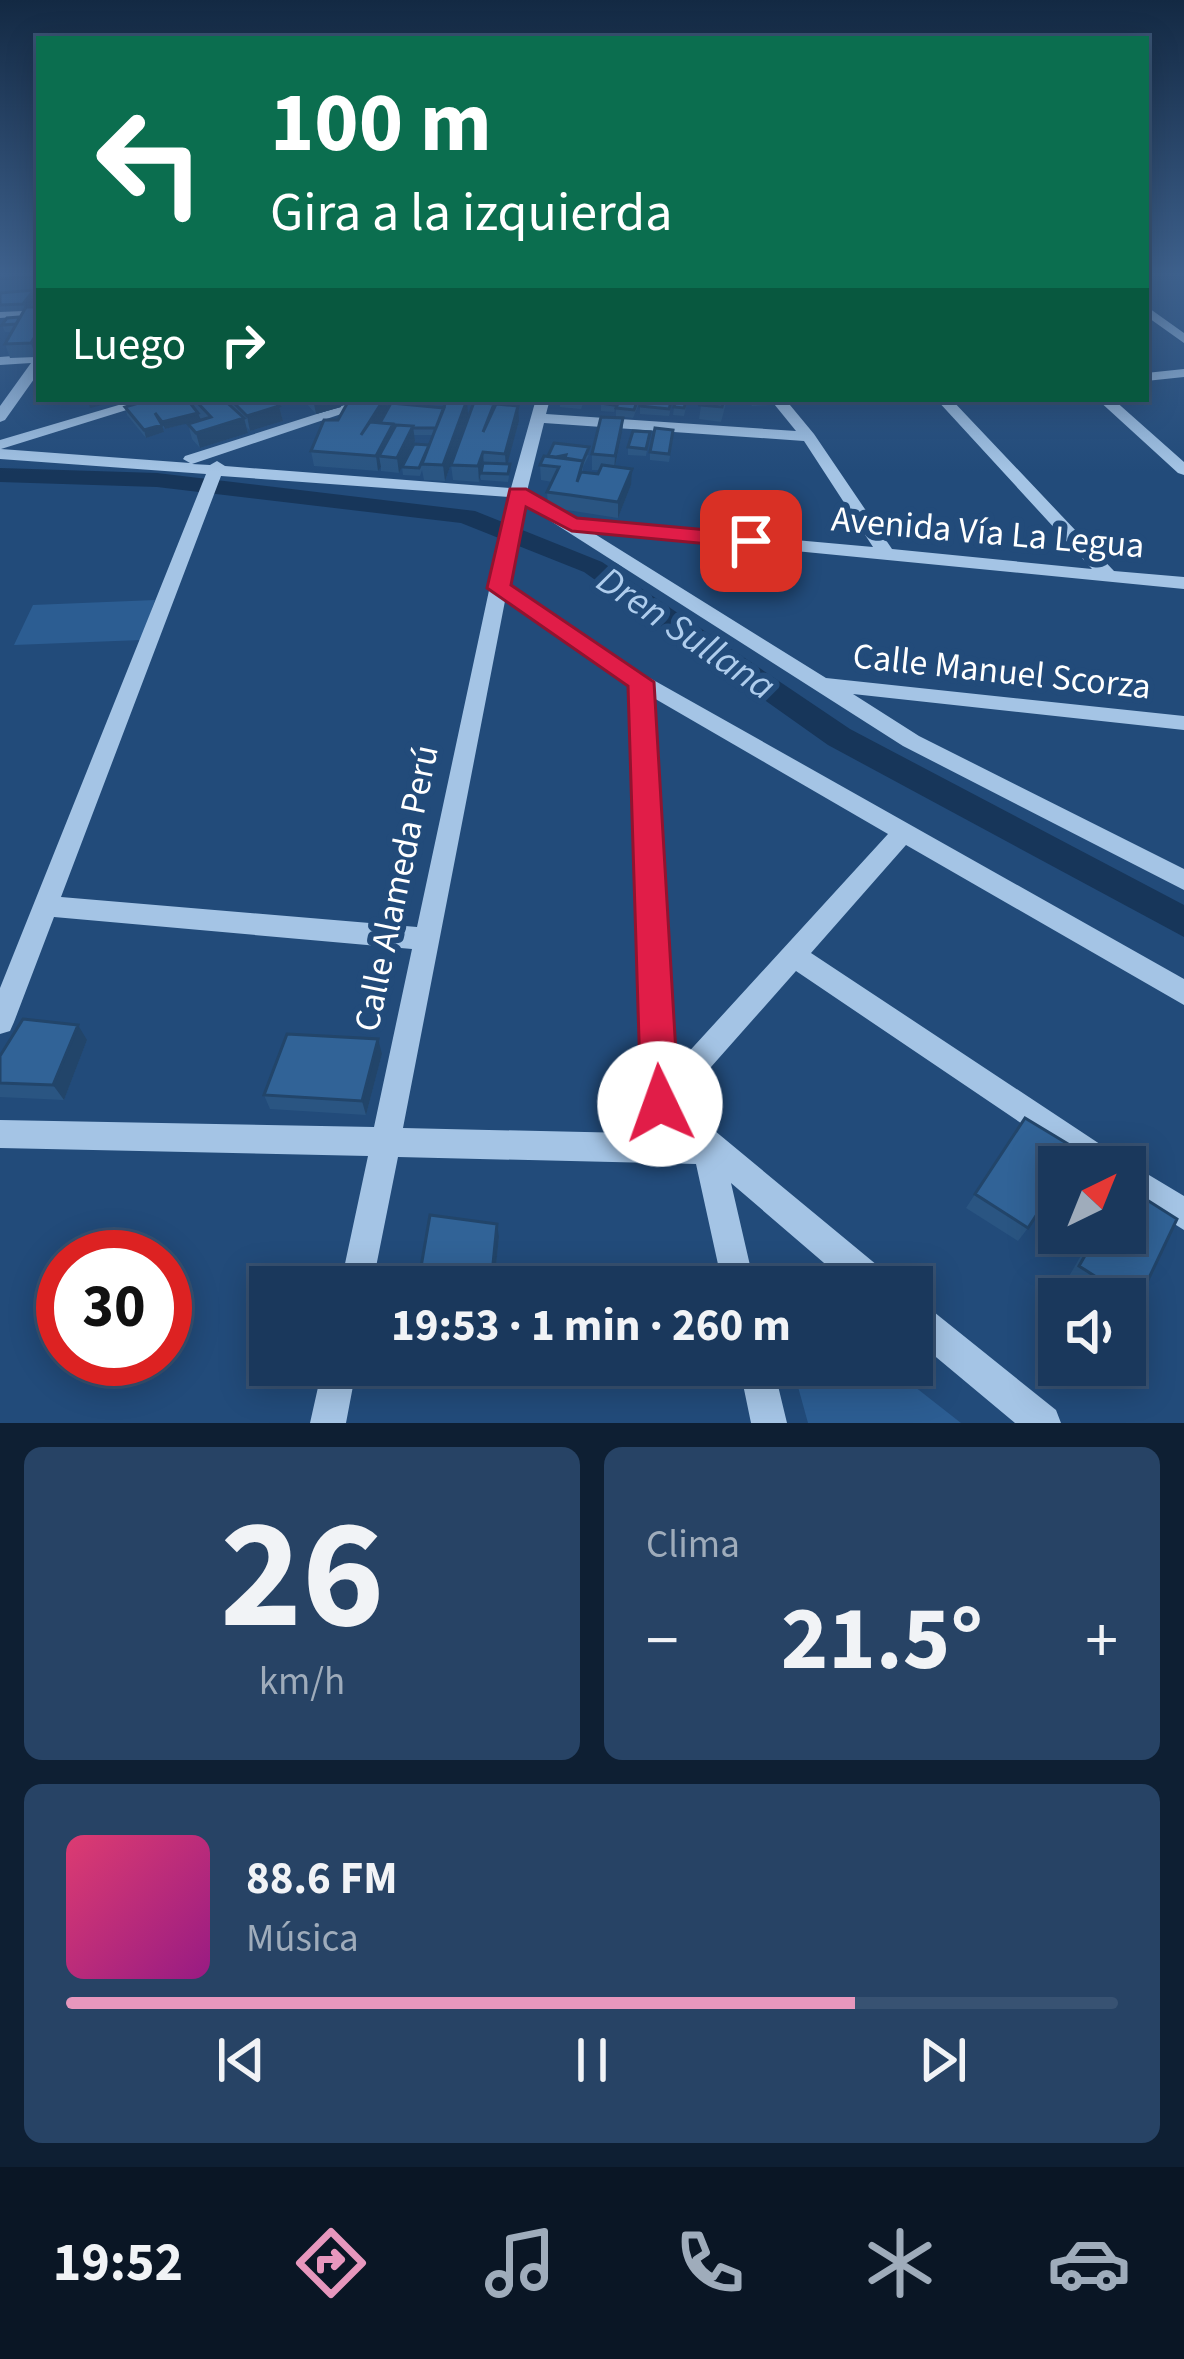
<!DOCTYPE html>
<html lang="es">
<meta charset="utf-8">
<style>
body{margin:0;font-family:"Source Sans 3",sans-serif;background:#274365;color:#f1f3f6;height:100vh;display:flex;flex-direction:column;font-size:45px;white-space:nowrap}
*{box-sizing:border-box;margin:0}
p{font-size:39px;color:#9facbb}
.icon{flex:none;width:66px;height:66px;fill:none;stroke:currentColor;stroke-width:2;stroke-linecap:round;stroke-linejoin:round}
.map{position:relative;height:1423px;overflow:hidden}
.drawer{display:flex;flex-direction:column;gap:24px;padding:24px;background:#0e1f33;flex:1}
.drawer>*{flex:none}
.top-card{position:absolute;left:36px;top:36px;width:1113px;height:366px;border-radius:0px;box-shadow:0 6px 30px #0003,0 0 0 3px #385272;background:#0b6e4f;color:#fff;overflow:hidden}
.needle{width:78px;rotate:43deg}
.controls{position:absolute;left:1038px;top:1146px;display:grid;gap:24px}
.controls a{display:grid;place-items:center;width:108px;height:108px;border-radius:0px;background:#1a385c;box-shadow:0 6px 30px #0003,0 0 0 3px #385272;font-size:60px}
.speed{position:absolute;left:36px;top:1230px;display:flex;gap:24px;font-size:60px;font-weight:700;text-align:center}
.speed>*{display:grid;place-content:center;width:156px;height:156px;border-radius:50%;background:#1a385c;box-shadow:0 6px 30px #0003,0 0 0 3px #385272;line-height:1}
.speed .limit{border:18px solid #d22;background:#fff;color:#111}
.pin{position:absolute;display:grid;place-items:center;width:102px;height:102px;color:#fff;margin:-51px;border-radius:24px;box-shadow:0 6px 18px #0006}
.me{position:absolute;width:132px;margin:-66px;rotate:357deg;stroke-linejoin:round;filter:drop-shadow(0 0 9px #0008)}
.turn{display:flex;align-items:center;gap:42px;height:252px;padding:0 36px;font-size:54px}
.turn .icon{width:156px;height:156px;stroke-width:2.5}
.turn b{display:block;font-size:84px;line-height:102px}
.then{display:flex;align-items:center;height:114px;padding:0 36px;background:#0003;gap:24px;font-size:45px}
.big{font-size:90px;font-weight:700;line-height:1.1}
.drawer .card{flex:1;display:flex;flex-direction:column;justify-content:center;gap:18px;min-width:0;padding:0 42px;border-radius:18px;background:#274365}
.drawer .dial{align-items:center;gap:0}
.dial b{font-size:156px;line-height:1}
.song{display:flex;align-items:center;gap:36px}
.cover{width:144px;height:144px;border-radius:18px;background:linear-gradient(135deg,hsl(340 70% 55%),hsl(310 70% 35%))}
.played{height:12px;border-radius:6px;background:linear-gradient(90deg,#e797bd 75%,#385272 75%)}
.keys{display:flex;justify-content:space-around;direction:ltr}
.heat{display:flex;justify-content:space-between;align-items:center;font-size:66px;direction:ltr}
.drawer .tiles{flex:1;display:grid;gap:24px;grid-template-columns:1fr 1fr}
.card:last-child{grid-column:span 2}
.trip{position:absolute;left:249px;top:1266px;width:684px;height:120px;border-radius:0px;background:#1a385c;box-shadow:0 6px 30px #0003,0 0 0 3px #385272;font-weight:700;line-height:120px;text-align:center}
.tab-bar{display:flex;height:192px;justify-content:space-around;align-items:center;background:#0a1625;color:#9facbb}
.tab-bar .icon{width:84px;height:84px}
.tab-bar .active{color:#e797bd}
.tab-bar b{font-size:54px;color:#f1f3f6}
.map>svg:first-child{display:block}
.green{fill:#2c5d92}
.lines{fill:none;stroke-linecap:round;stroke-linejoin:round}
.canal{fill:#17365a;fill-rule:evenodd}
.minor{fill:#a4c4e5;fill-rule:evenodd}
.wall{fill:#2a5582}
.shaded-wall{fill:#22456a}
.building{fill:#316397;stroke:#22456a;stroke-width:3}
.route{fill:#e11d48;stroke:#92132f;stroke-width:3}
.labels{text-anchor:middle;stroke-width:12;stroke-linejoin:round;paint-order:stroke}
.street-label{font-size:36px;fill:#fff;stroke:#224b7a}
.water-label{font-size:39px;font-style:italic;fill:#afcded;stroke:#224b7a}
</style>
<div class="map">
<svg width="1184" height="1423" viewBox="0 0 1184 1423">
<rect width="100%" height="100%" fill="#224b7a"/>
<path class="green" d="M155,600L141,640L14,645L33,605Z
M792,1365H887L961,1423H808Z"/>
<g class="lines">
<path class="canal" d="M0,468L157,473L475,511L602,562L850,729L1184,905V937L828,745L584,572L461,523L157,487L0,482Z"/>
<path class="minor" d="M1146,306L1184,333V343L1146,316Z
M39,307V315L0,318V310Z
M39,354V372L5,420L0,422V406L31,363L0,365V357Z
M1184,369V377L1146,381V373Z
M139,399H162L1,449L190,463L183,459L185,456L364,399H386L192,464L210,465L217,461L225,466L511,488L536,399H550L546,414L796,431L770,399H785L814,434L892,549L1092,569L936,399H951L1114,571L1184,577V589L590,531L826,678L1184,716V730L853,694L919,736L1184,869V890L903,746L524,504L508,586L648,677L1184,979V1005L906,845L811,953L1124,1160L1184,1196V1230L1125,1193V1167H1086L796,971L680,1102L889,1275L893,1287H852L731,1183L755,1287H723L696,1164L398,1157L372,1287H340L368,1156L0,1148V1120L374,1127L412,949L54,917L14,1022L10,1031L0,1034V988L206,474L0,459V440ZM544,423L804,441L873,547L572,520L527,491ZM221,476L509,497L417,927L61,897ZM505,601L631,685L646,1104L650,1114L673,1134L403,1128ZM652,697L888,834L673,1069Z
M1097,399H1113L1184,462V475L1178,473Z
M912,1299L924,1304L1056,1410L1061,1423H1015L912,1337Z
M323,1365H357L346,1423H310Z
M739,1365H773L787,1423H751Z"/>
</g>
<path class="wall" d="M0,273H39V290H34L37,297L29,307L36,357L10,358L5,344L12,332H5L2,325L20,317L23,311L0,312Z
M152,399H272L279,406L283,421L250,431L247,427L248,433L200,448L192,439L188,424L200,420L165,429L162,426L164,432L146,438L127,415L125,407Z
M302,399H387L388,409L468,415L445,481L424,480L422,470L420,476L403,475L402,467L429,445L433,435H414L415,441L399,473L381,471V467L378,471L314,466L311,451L338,420L349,402L343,403L339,400L341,407L316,414Z
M560,399H585L581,409L560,407Z
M619,399L614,412L601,411V403Z
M620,399H641L633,418L616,416V408Z
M673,399L669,416L640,414V406Z
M688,399L684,416L673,415L674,407Z
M702,399H740L738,405L726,403L721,422L699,419Z
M748,399H772L771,405L752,406Z
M494,404V409L519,421L507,464H510V471L508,482L481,480V477L479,482L453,480L451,465Z
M623,418L622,433L615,467L631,485L618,518L548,507L547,492L552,482L541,480L540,465L589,455L583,467V473L598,474L600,470H592V454Z
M650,432L646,456L628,455V447Z
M673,437L669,462L650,460V452Z
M87,1040L64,1100L0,1097V1056Z
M382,1054L366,1115L270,1109L264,1095Z
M1025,1118L1028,1228L1018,1241L966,1208Z
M1094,1233H1125L1137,1303L1125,1314V1299H1100L1068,1278Z
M499,1237L494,1286L425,1280L421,1267Z"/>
<path class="shaded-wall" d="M34,290L37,297L26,311L23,304Z
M39,330V353L36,357L31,343Z
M95,399H104L106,404L90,408L88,401Z
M108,399H131L110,405Z
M313,399H339L341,407L316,414Z
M384,399H387L388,410L363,450L361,435Z
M467,400L468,415L445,481L443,465Z
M279,406L283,421L250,431L247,416Z
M518,406L519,421L506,469L505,454Z
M198,413L201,420L165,429L162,422Z
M244,418L248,433L200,448L196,433Z
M623,418L622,433L614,471L615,456Z
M393,424L395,439L379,456L381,467L378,471L376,456Z
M162,425L164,432L146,438L144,430Z
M413,426L415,441L399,473L397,458Z
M483,452L484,467L481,473L479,482L478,466Z
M632,469L631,485L618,518V502Z
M78,1025L87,1040L64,1100L53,1085Z
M378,1039L382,1054L366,1115L362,1101Z
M497,1224L499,1237L494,1286L492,1274Z"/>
<path class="building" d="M0,273H39V274L38,276L0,279Z
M34,290L23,304L0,305V293Z
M26,307H39V330L31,343L5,344Z
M20,317L16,324L2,325L7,318Z
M152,399H187L198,413L162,422L155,413L162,425L144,430L125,407Z
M194,399H223L244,418L196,433L188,424L211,417Z
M230,399H272L279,406L247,416Z
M354,399H384L361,435L370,422L393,424L376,456L311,451L324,420H338L349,400Z
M447,399L467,400L443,465L422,464Z
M603,399H616L614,405L601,403Z
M620,399H638L634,410L616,408Z
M642,399H672L669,409L640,406Z
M676,399H687L684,408L674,407Z
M702,399H724L722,407L700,405Z
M474,402L494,404L483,432L496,404L518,406L505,454L483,452L478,466L451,465Z
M391,403L444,408L436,428H412L413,426L396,425L394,428L393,424L380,423Z
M601,417L623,418L615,456L592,454Z
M396,425L413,426L397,458L379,456Z
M655,428L673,430L669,454L650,452Z
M633,431L650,432L646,449L628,447Z
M554,443L589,447L583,461L565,458L566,455L556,457L548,456Z
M414,444L429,445L419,468L402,467Z
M544,456L583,461L577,482L581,472L598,474L602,465L632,469L618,502L570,495L547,492L559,467L540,465Z
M483,463L510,464L508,474L481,473Z
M23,1019L78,1025L53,1085L0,1083V1056Z
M287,1034L378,1039L362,1101L264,1095Z
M1025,1118L1078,1150L1067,1167H1059V1180L1028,1228L975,1194Z
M1125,1186L1177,1219L1137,1303L1079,1266L1098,1233H1125Z
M430,1215L497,1224L492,1274L421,1267Z
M671,1276L742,1277L744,1287H670Z"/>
<linearGradient id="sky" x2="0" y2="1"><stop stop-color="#132943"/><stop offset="0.58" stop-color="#3e618d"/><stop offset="1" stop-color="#3e618d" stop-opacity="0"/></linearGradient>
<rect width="1184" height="472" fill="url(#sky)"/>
<path class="route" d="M510,489H526L577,518L751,534L763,541L751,548L572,531L526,507L511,585L654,682L679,1104L673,1116L660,1122L647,1116L641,1104L628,686L487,588Z"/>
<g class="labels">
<g class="street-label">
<text transform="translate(988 531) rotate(5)" y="13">Avenida Vía La Legua</text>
<text transform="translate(1002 670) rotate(6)" y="13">Calle Manuel Scorza</text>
<text transform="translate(395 888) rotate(-78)" y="13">Calle Alameda Perú</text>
</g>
<g class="water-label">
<text transform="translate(687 632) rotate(34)" y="14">Dren Sullana</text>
</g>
</g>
</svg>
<div class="controls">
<a><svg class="needle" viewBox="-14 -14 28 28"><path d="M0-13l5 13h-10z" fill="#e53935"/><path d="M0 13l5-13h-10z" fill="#9facbb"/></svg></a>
<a><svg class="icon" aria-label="sound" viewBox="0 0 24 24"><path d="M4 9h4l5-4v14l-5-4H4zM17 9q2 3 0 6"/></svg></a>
</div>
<div class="speed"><div class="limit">30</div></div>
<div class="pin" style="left:751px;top:541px;background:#d93025"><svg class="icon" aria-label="arrive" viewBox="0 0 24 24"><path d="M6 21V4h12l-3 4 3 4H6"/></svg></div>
<svg class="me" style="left:660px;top:1104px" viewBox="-20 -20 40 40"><circle r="19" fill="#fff"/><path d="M0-13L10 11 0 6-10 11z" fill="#e11d48"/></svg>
<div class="trip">19:53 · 1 min · 260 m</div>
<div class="top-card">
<div class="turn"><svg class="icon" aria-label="left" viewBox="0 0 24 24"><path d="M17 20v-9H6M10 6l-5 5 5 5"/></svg><div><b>100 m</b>Gira a la izquierda</div></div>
<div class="then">Luego<svg class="icon" aria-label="right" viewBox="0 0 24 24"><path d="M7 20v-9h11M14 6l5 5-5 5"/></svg></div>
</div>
</div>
<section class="drawer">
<div class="tiles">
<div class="card dial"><b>26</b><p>km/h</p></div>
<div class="card"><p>Clima</p>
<div class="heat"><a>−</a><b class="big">21.5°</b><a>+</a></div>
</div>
<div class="card">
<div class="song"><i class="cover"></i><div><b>88.6 FM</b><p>Música</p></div></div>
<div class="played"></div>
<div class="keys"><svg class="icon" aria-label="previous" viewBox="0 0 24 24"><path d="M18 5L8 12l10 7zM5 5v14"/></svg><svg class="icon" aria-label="pause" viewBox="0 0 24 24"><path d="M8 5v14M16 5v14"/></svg><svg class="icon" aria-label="next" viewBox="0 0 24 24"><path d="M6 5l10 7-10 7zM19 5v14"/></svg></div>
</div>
</div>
</section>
<nav class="tab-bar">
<b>19:52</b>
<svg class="icon active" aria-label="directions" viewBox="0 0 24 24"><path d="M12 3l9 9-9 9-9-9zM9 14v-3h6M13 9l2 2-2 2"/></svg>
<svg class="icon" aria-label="music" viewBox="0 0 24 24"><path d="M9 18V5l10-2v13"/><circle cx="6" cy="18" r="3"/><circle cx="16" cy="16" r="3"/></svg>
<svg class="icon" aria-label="phone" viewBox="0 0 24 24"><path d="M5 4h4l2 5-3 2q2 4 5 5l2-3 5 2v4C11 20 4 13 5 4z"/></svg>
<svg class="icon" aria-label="climate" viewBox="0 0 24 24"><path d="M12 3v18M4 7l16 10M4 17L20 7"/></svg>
<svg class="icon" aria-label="car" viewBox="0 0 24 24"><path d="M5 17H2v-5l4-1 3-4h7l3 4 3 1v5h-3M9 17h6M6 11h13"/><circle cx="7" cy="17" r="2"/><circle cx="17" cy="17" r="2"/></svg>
</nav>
